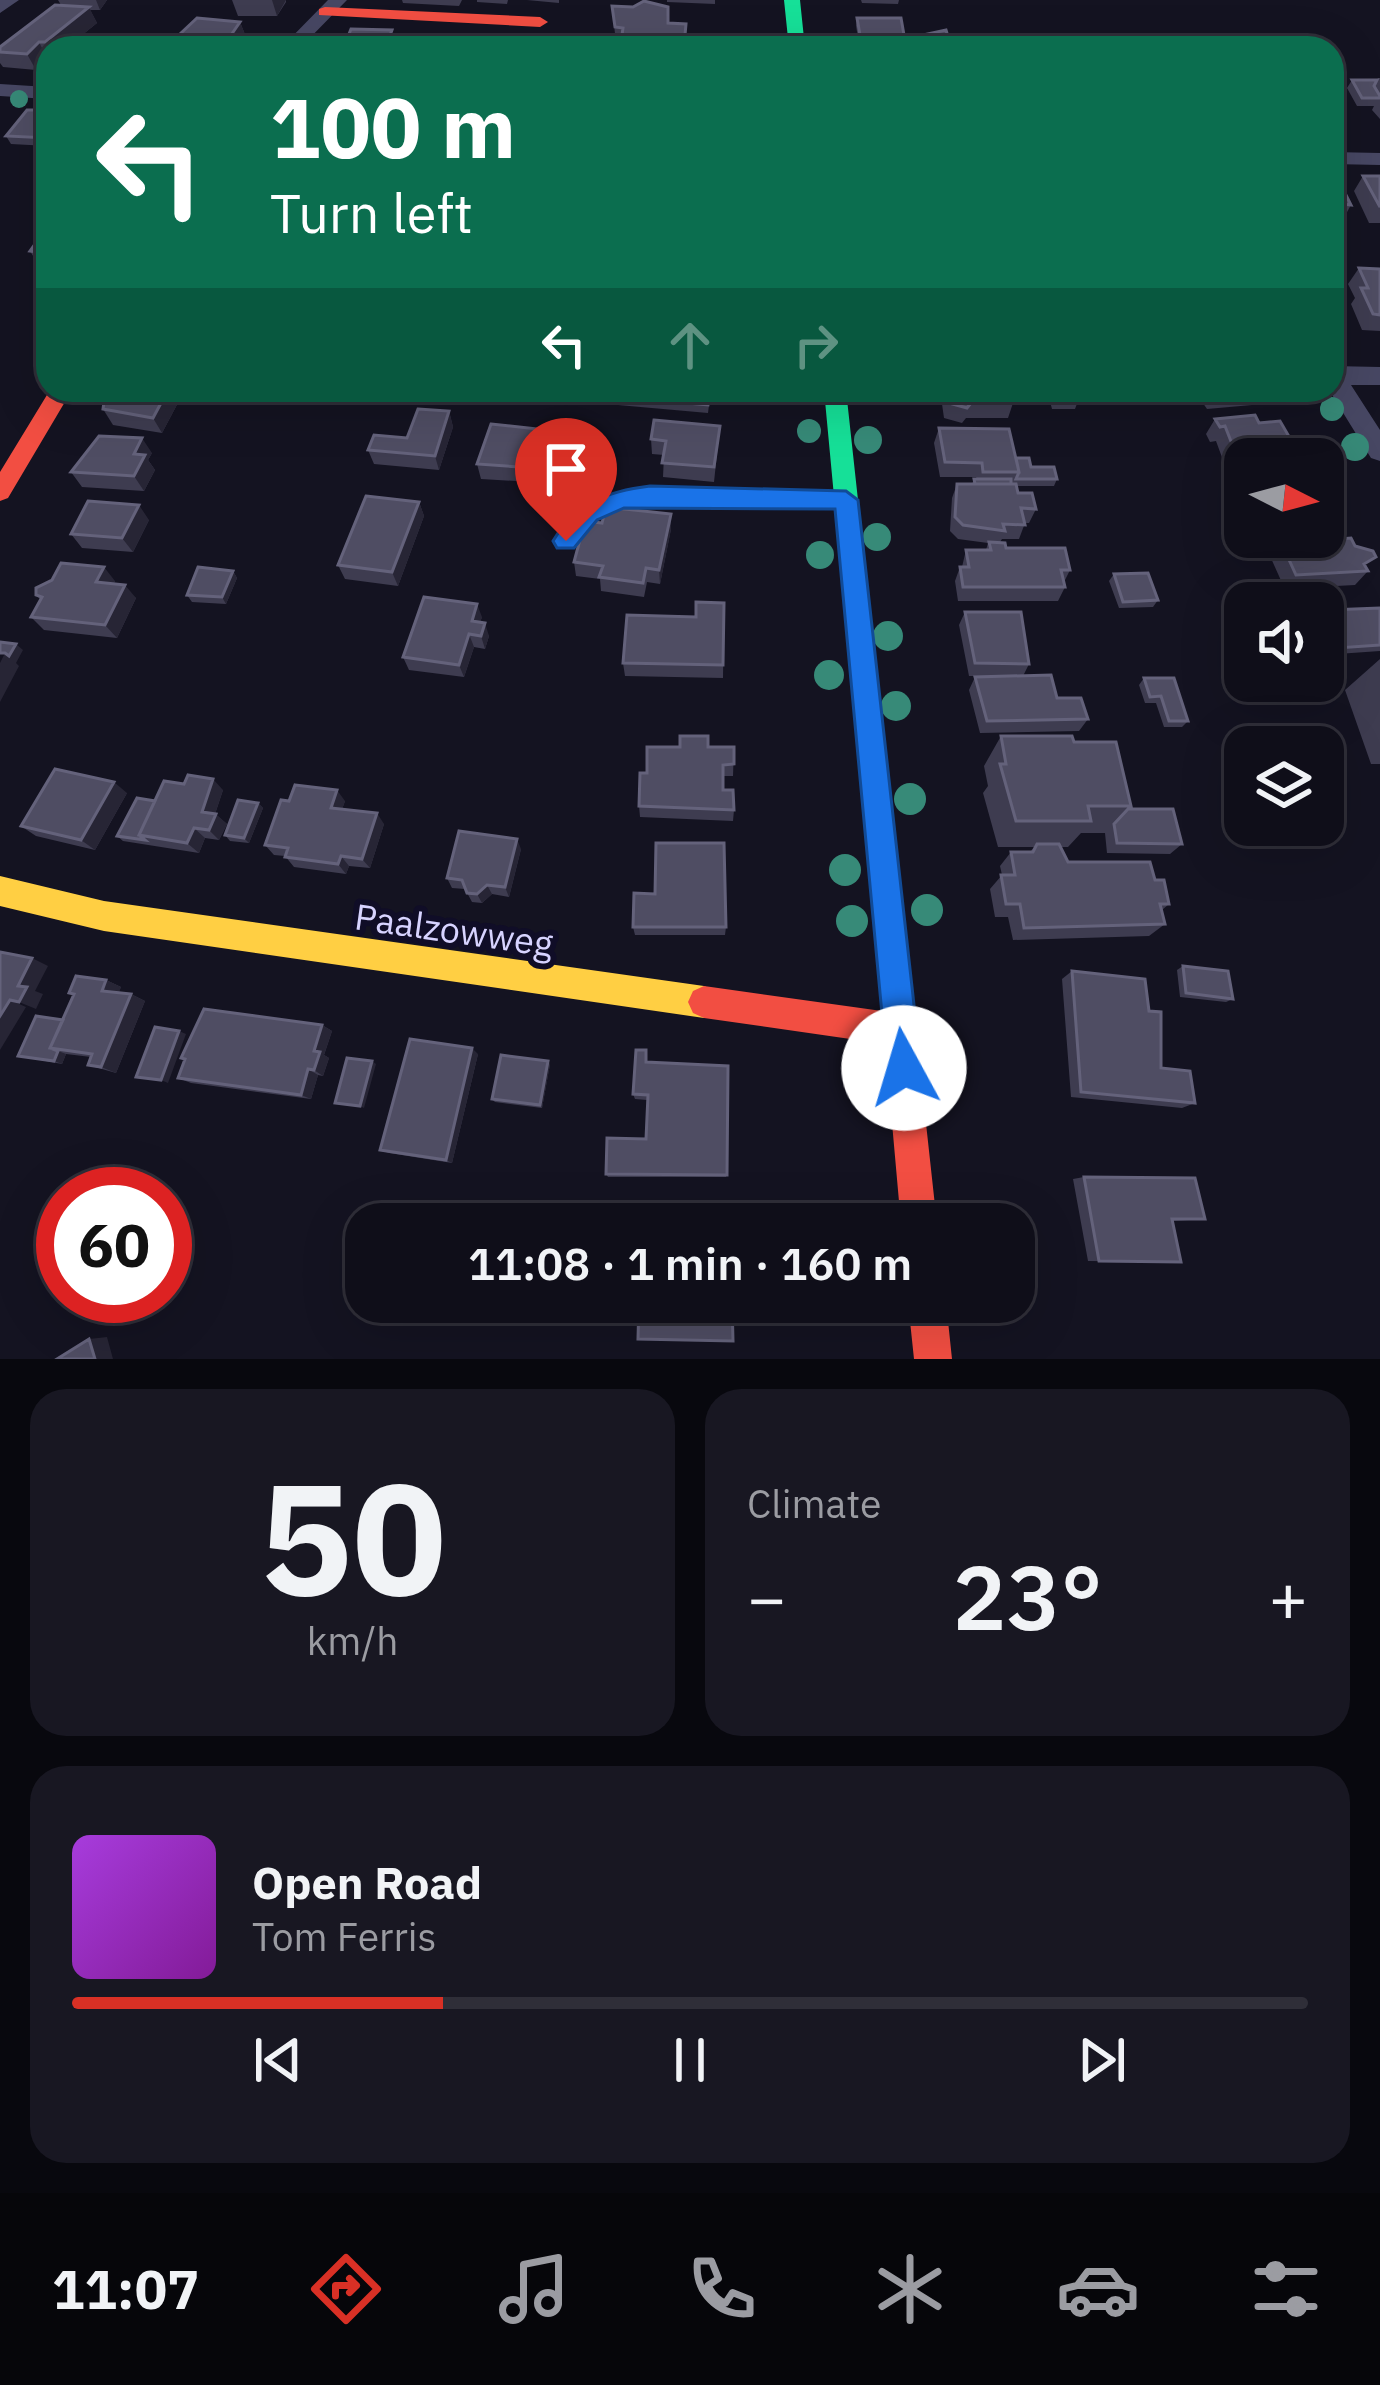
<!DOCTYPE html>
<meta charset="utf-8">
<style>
body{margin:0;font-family:"IBM Plex Sans",sans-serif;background:#181722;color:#f1f3f6;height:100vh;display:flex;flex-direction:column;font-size:45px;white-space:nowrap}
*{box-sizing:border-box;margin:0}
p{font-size:39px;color:#9b9ca2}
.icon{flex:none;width:66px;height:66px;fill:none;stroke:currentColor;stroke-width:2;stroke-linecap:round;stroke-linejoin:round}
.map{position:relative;height:1359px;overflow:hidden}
.drawer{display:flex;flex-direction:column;gap:30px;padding:30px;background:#08080e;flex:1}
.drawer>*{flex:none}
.guide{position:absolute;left:36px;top:36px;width:1308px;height:366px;border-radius:36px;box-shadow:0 12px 48px #0002,0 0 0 3px #2f2e38;background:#0b6e4f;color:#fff;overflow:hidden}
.needle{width:78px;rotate:96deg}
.tools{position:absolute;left:1224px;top:438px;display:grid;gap:24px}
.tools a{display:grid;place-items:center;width:120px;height:120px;border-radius:24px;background:#0f0e19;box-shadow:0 12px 48px #0002,0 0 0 3px #2f2e38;font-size:60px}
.speed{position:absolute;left:36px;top:1167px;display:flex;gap:24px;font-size:60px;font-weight:700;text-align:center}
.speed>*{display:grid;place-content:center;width:156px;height:156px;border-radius:50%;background:#0f0e19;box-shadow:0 12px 48px #0002,0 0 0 3px #2f2e38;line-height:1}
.speed .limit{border:18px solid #d22;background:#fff;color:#111}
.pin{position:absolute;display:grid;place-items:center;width:102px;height:102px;color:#fff;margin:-123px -51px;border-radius:50% 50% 50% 0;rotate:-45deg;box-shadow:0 0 12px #0007}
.pin .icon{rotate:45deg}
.me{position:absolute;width:132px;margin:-66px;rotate:354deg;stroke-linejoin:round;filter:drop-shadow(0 0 9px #0008)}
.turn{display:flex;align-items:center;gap:42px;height:252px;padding:0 36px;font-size:54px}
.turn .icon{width:156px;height:156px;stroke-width:2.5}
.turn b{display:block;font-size:84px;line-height:102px}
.lanes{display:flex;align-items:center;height:114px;padding:0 36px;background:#0003;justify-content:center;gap:60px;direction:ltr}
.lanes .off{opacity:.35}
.big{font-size:90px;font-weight:600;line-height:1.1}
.drawer .card{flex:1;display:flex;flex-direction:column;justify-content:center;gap:18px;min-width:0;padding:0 42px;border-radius:36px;background:#181722}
.drawer .dial{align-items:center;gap:0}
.dial b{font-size:156px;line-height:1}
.song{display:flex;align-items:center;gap:36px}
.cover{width:144px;height:144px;border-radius:18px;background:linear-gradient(135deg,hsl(280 70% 55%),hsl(290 70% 35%))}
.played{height:12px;border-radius:6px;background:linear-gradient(90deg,#d93025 30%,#2f2e38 30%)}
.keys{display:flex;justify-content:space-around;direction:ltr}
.heat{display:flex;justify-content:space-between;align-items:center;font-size:66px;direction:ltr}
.drawer .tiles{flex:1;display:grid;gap:30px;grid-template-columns:1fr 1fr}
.card:last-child{grid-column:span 2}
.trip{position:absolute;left:345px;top:1203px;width:690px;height:120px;border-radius:36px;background:#0f0e19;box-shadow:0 12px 48px #0002,0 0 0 3px #2f2e38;font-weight:600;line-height:120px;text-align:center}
.dock{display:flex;height:192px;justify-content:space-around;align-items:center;background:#06060a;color:#9b9ca2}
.dock .icon{width:84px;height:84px}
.dock .current{color:#d93025}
.dock b{font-size:54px;color:#f1f3f6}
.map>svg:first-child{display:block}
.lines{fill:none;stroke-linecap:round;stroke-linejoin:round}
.lane{fill:#474763;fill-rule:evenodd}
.street{fill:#474763;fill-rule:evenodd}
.fast{fill:#16e098;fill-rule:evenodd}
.slow{fill:#ffcf43;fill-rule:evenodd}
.jam{fill:#f24e42;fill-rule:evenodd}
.tree{fill:#378a78}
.wall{fill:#3e3c50}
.shaded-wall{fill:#272535}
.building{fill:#4f4d63;stroke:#64627b;stroke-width:3}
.route{fill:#1a73e8;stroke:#114b97;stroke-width:3}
.labels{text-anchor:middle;stroke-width:12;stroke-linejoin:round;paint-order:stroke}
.street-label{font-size:36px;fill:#d7d3ff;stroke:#100d27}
</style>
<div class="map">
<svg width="1380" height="1359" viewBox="0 0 1380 1359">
<rect width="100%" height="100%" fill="#141321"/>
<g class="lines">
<path class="lane" d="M621,494L843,495L850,500L843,505L622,504L593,518L570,545H560L558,541L560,537L583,510Z"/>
<path class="street" d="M0,0H19L0,13Z
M328,0H347L300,48H281Z
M0,84L48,87V99L0,96Z
M1332,152L1380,153V165L1332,164Z
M1332,366L1380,367V385H1351L1380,430V461L1371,458L1329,390Z"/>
<path class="fast" d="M784,0H800L805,48H789Z
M824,390H846L904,922L900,933L889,937L878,933L874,922Z"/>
<path class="slow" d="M0,876L104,901L704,986L715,991L720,1002L715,1013L704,1018L104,931L0,906Z"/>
<path class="jam" d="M325,7L540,17L548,22L540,27L319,15V9Z
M50,390H72L8,498L0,501V472Z
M889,907L900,911L904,922L937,1224H901L885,1044L704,1018L693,1013L688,1002L693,991L704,986L882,1011L874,922L878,911Z
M908,1302H946L952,1359H914Z"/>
</g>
<g class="tree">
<circle cx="19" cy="99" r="9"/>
<circle cx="1332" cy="409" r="12"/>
<circle cx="809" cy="431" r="12"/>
<circle cx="868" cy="440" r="14"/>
<circle cx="1355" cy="447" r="14"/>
<circle cx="877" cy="537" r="14"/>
<circle cx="820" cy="555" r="14"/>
<circle cx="888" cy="636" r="15"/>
<circle cx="829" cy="675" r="15"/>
<circle cx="896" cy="706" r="15"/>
<circle cx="910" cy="799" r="16"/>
<circle cx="845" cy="870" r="16"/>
<circle cx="927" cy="910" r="16"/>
<circle cx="852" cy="921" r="16"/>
</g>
<path class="wall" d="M58,0H107L100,10H90L97,23L66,48H48V58L36,70L3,67L0,63V47L61,5Z
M232,0H286V2L277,16H238Z
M402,0H462L459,6L403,3Z
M477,0H508L507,4L477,2Z
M527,0H559V3Z
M667,0H715V4L667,2Z
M861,0H899L898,4L862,3Z
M612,6L668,23L685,48H620V43H616Z
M857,18L904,35L903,43H859L856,26Z
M240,22L246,37L239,48H185L180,34Z
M927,34L949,40V44L951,48H928L925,42Z
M1378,78H1380V119L1372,110L1374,106H1357L1347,88L1352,80H1377Z
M48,110V146L11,144L6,136Z
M1332,175L1351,205L1342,221L1332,220Z
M1363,176H1380V223H1369L1354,191Z
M48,213V268L40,267L30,251L45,230L40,221Z
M1359,268L1380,269V331L1362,330L1351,304L1355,298L1348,284Z
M463,390H506L505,393Z
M711,390L708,413L618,405L617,397Z
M945,390L1013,403L1008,418H966L962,423L944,418L942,404Z
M1047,390H1075L1078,401L1075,409H1052Z
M1194,390H1262L1252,405L1207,409Z
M178,395L180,399L162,433L113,425L103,409Z
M449,411L453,427L439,470L374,464L368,450L407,438Z
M1255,415L1245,459V480L1231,482L1216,441L1210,442L1206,434L1215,419Z
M720,426L714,482L663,477L664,455L652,454L651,439Z
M939,428L1016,458L1057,479L1054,486H1016L1018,493L1036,509L1029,523H1025L1019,539H1002L1000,542L1006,548L1070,570L1064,582L1065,587L1058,601H958L955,581L960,567H962L966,550H986L988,543L958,539L950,531L952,498L957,484H972L974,479H977L976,477H940L934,443Z
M574,433L576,448L566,484L481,479L477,464Z
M152,453L148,460L155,470L144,491L82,487L71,472Z
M419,502L424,516L398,586L345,579L338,565Z
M149,520L133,552L82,548L71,534Z
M671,529L660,584L647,582L644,597L601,591L600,579L576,576L574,562Z
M1307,537H1323L1366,568L1368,571L1355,585L1317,587L1329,610L1380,608V651L1323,655V603H1280L1277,592L1283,585L1270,556L1281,542L1304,541Z
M233,571L237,578L226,604L192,602L187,595Z
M1114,574L1158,600L1153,607L1119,608L1109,581Z
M115,581L114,583L136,598L117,638L44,630L31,617L41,600L36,595Z
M724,603L723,678L625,676L623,663L696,617Z
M965,612L1029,664L1023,676L1088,719L1079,731L980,733L969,690L975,677L1006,676H969L959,625Z
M482,617L480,622L489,636L485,649L474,647L464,677L409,670L403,657Z
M1380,659V764H1371L1345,690Z
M1144,678L1188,721L1182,727H1164L1156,703H1145L1139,685Z
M1001,736L1131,806L1128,809L1182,844L1170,854L1107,853L1105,833H1081L1068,847H1061L1068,862L1155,880L1169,904L1162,910L1165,924L1149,936L1013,940L1008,917H995L990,889L1002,875L1000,866L1011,852H1030L1034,847H998L983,793L988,786L984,766Z
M680,747H734L733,776H723V790L734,810L733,821L640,817L639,806L647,773Z
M223,790L215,814L227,824L219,840L205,838L199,853L123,841L117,836L155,801Z
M127,793L95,850L36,836L21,826Z
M289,801H345L342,809L384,824L370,868L349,866L346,874L294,867L285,856L274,855L265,845Z
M258,803L263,808L249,843L230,841L225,835Z
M521,849L509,897L492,894L482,903L472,902L465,889L452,888L447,878Z
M655,894L726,927L725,935H635L633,927Z
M1183,966L1233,999L1226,1002L1180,997L1177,970Z
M1072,971L1149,1011L1161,1068L1195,1103L1182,1108L1071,1097L1062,979Z
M106,980L121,987L118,993L131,994L145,1001L116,1073L88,1065L91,1057L66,1054L62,1064L18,1056L63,1020L74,995L69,993Z
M322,1025L332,1031L324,1055L329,1058L323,1076L318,1075L311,1099L191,1083L178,1078Z
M646,1050L647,1062L727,1175L726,1177H608L606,1174L646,1139L647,1100L635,1099L633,1094Z
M478,1054L452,1163L389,1153L380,1150Z
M550,1064L542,1108L495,1102L492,1099Z
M1084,1177L1205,1219L1173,1221L1181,1262L1088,1261L1073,1179Z"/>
<path class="shaded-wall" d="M96,0H107L100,10Z
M272,0H286L277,16Z
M89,7L97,23L66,48H48L45,42Z
M240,22L246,37L239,48H233L229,38Z
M39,42L47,58L36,70L27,54Z
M168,390H181L178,395L180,399L162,433L153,418Z
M449,411L453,427L439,470L435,456Z
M574,433L576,448L566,484L564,470Z
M142,438L152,453L148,460L155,470L144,491L134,476V454Z
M419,502L424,516L398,586L392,572Z
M139,505L149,520L133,552L122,538Z
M671,514V529L660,584L659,570Z
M104,567L115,581L108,595L96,582Z
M233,571L237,578L226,604L222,597Z
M125,585L136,598L117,638L105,625Z
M477,604L482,617L476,634L472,621Z
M485,623L489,636L485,649L481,636Z
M469,634L474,647L464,677L459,665Z
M16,644L23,650L16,663L19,666L0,702V663L5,653Z
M213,779L223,790L213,820L216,814L227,824L219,840L209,830L202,812Z
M114,782L127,793L95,850L81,840Z
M337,790L345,801L339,818L331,808Z
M258,803L263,808L249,843L244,838Z
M377,813L384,824L370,868L362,859Z
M194,828L205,838L199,853L187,843Z
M517,839L521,849L509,897L505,887Z
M341,856L349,866L346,874L338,864Z
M487,885L492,894L482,903L477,894Z
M32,958L48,966L35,991L43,994L36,1009L19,1002L18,986Z
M106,980L121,987L117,998L102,991Z
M131,994L145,1001L116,1073L101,1067Z
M10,1000L26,1007L0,1050V1016Z
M322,1025L332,1031L324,1055L329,1058L323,1076L314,1070V1051Z
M179,1031L186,1034L168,1083L161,1080Z
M472,1048L478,1054L452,1163L446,1160Z
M58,1051L66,1054L62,1064L54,1061Z
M372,1061L376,1064L364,1108L360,1106Z
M548,1061L550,1064L542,1108L540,1105Z
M308,1069L318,1075L311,1099L301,1095Z
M107,1337L113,1359H95L89,1339Z"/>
<path class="building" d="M644,1L668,7V23L686,24L684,46L620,48L623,28L615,27L612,6L633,7Z
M55,5L89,7L45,42H39L27,54L0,52V47Z
M197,18L240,22L229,38L180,34Z
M857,18H901L904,35H860Z
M351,29L392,30L389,38L399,39L396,48H329L333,39H347Z
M946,30L949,40H929L927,34Z
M93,42L124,45L121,48H88Z
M931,43L950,44L951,48H935Z
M869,45H893L894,48H869Z
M1352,80H1377L1374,86L1380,96L1379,98H1362Z
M27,110H48V138L6,136Z
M1332,175H1336L1351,205L1332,203Z
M1363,176H1380V207Z
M48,226V253L30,251Z
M1359,268L1380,269V315L1373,314L1361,288H1368Z
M122,390H168L153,418L103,409L104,402L118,396Z
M619,390H710L708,405L617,397Z
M946,390H1010L1013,403H971L967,408L949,403Z
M1052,390H1075L1078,401H1055Z
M1214,390H1256L1216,393Z
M418,409L449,411L435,456L368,450L374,435L407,438Z
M1255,415L1259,423L1280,421L1302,459H1245V467H1241L1225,426L1220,427L1215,419Z
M654,420L720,426L714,467L662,463L666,441L651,439Z
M491,424L574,433L564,470L477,464Z
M939,428L1009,429L1019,472H983L982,463L945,462Z
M99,436L142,438L134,454L145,455L134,476L71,472Z
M1016,458H1029L1031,467H1054L1057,479H1016L1019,472Z
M974,479H1011V484H975Z
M957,484H1016L1018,493H1032L1036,509L1021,508L1025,525L1003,524L1005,531L963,525L955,517Z
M366,496L419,502L392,572L338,565Z
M88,501L139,505L122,538L71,534Z
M606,507L671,514L659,570L646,568L643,583L599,577L603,566L574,562L585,521L602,523Z
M1323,535L1326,540L1351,538L1355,546L1373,551L1376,557L1364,564L1368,571L1296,575L1281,542L1312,540L1310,537H1323Z
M989,542L1005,543L1006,548H1065L1070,570H1061L1065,587H963L960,567H969L966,550H991Z
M61,563L104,567L96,582L125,585L105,625L31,617L42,597L36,595V588L52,580Z
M198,567L233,571L222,597L187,595Z
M1148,573L1158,600L1123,602L1114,574Z
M1315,583L1329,610L1380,608V645L1323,649V603H1288L1283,586Z
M424,597L477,604L472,621L485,623L481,636L469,634L459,665L403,657Z
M696,602L724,603L723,665L623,663L627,615L696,617Z
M965,612H1021L1029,664L975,663Z
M0,642L16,644L9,656L5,653H0Z
M1051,675L1057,698H1081L1088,719L987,721L975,677Z
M1144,678H1174L1188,721H1169L1161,696L1150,697Z
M680,736H708V747H734V764L723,765V790H733L734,810L639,806L640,773H647V747H680Z
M1001,736H1072L1074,742H1116L1131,806H1088L1091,821H1016L1000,764H1006Z
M55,769L114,782L81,840L21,826Z
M188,775L213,779L202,812L216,814L209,830L194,828L187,843L139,835L164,781L184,784Z
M295,785L337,790L331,808L377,813L362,859L341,856L338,864L285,857L288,848L265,845L281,800L289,801Z
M137,798L155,801L139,835L145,840L117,836Z
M238,800L258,803L244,838L225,835Z
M1128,809H1173L1182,844L1117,843L1114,824Z
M459,831L517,839L505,887L487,885L477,894L467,893L462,880L447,878Z
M656,843H724L726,927H633L634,893L655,894Z
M1037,844H1059L1068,862H1150L1155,880H1164L1169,904H1160L1165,924L1024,928L1020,904H1006L1001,875H1015L1011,852H1033Z
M0,952L32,958L18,986L27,987L19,1002L10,1000L0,1016Z
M1183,966L1228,971L1233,999L1186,993Z
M1072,971L1145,979L1149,1011L1161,1012V1068L1190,1071L1195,1103L1081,1092Z
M76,976L106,980L102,991L131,994L101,1067L88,1065L92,1054L50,1048L74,994L69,993Z
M204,1009L322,1025L314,1051L320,1052L314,1070L308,1069L301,1095L178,1078L185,1059L181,1058Z
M36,1016L63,1020L50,1048L58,1051L54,1061L18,1056Z
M155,1027L179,1031L161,1080L136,1077Z
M410,1039L472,1048L446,1160L380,1150Z
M636,1050H646V1062L728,1066L727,1175L606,1174L607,1138L646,1139L648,1095L633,1094Z
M501,1055L548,1061L540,1105L492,1099Z
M347,1058L372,1061L360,1106L335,1103Z
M1084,1177L1195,1178L1205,1219H1172L1181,1262L1099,1261Z
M639,1302H732L733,1341L638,1339Z
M89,1339L95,1359H57Z"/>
<path class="route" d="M650,486L846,491L858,500L921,1068L916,1080L904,1085L892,1080L887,1068L835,509L624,508L597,520L574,548H557L553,541C575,503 608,491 650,486Z"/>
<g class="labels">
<g class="street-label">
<text transform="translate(454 930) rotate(8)" y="13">Paalzowweg</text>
</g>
</g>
</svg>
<div class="tools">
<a><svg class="needle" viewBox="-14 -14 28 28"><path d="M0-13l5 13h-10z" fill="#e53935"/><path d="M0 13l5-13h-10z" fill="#9b9ca2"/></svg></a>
<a><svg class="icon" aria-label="sound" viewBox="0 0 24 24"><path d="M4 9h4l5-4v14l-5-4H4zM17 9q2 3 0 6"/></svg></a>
<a><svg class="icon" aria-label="layers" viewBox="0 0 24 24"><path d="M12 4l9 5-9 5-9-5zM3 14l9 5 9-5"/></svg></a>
</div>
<div class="speed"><div class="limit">60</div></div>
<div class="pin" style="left:566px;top:541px;background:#d93025"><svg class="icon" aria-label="arrive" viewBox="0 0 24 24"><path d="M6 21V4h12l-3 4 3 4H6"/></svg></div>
<svg class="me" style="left:904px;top:1068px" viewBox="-20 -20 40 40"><circle r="19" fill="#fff"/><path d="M0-13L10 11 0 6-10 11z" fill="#1a73e8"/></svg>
<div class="trip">11:08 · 1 min · 160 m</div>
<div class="guide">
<div class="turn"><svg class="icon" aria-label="left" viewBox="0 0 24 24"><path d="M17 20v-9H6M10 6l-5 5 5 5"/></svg><div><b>100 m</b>Turn left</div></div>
<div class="lanes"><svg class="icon" aria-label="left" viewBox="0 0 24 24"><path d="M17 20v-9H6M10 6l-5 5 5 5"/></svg><svg class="icon off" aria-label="ahead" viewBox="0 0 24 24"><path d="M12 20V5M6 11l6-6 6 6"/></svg><svg class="icon off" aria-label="right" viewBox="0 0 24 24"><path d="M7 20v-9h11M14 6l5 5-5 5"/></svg></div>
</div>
</div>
<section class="drawer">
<div class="tiles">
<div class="card dial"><b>50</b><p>km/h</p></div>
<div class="card"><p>Climate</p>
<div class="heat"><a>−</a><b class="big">23°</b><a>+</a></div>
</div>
<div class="card">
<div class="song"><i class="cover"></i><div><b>Open Road</b><p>Tom Ferris</p></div></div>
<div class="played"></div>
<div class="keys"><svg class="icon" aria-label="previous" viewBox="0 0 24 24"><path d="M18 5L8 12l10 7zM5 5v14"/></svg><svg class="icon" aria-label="pause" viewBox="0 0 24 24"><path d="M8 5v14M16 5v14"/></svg><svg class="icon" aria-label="next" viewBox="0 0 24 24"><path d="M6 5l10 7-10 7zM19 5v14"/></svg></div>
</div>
</div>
</section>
<nav class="dock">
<b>11:07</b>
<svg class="icon current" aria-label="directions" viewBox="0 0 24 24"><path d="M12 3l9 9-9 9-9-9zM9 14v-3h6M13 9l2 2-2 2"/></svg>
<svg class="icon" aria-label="music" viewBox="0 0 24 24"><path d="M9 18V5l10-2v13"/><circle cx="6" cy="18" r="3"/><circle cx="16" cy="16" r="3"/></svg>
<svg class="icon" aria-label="phone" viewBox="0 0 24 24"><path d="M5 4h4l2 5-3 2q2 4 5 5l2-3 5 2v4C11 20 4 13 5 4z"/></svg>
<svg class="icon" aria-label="climate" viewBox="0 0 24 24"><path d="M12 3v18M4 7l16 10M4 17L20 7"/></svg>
<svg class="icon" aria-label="car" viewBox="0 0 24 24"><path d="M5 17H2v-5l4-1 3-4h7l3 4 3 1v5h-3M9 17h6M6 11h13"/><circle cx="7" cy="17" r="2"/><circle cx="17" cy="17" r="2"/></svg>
<svg class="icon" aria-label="filters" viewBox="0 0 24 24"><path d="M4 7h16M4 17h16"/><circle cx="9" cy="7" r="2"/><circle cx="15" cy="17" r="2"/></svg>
</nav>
